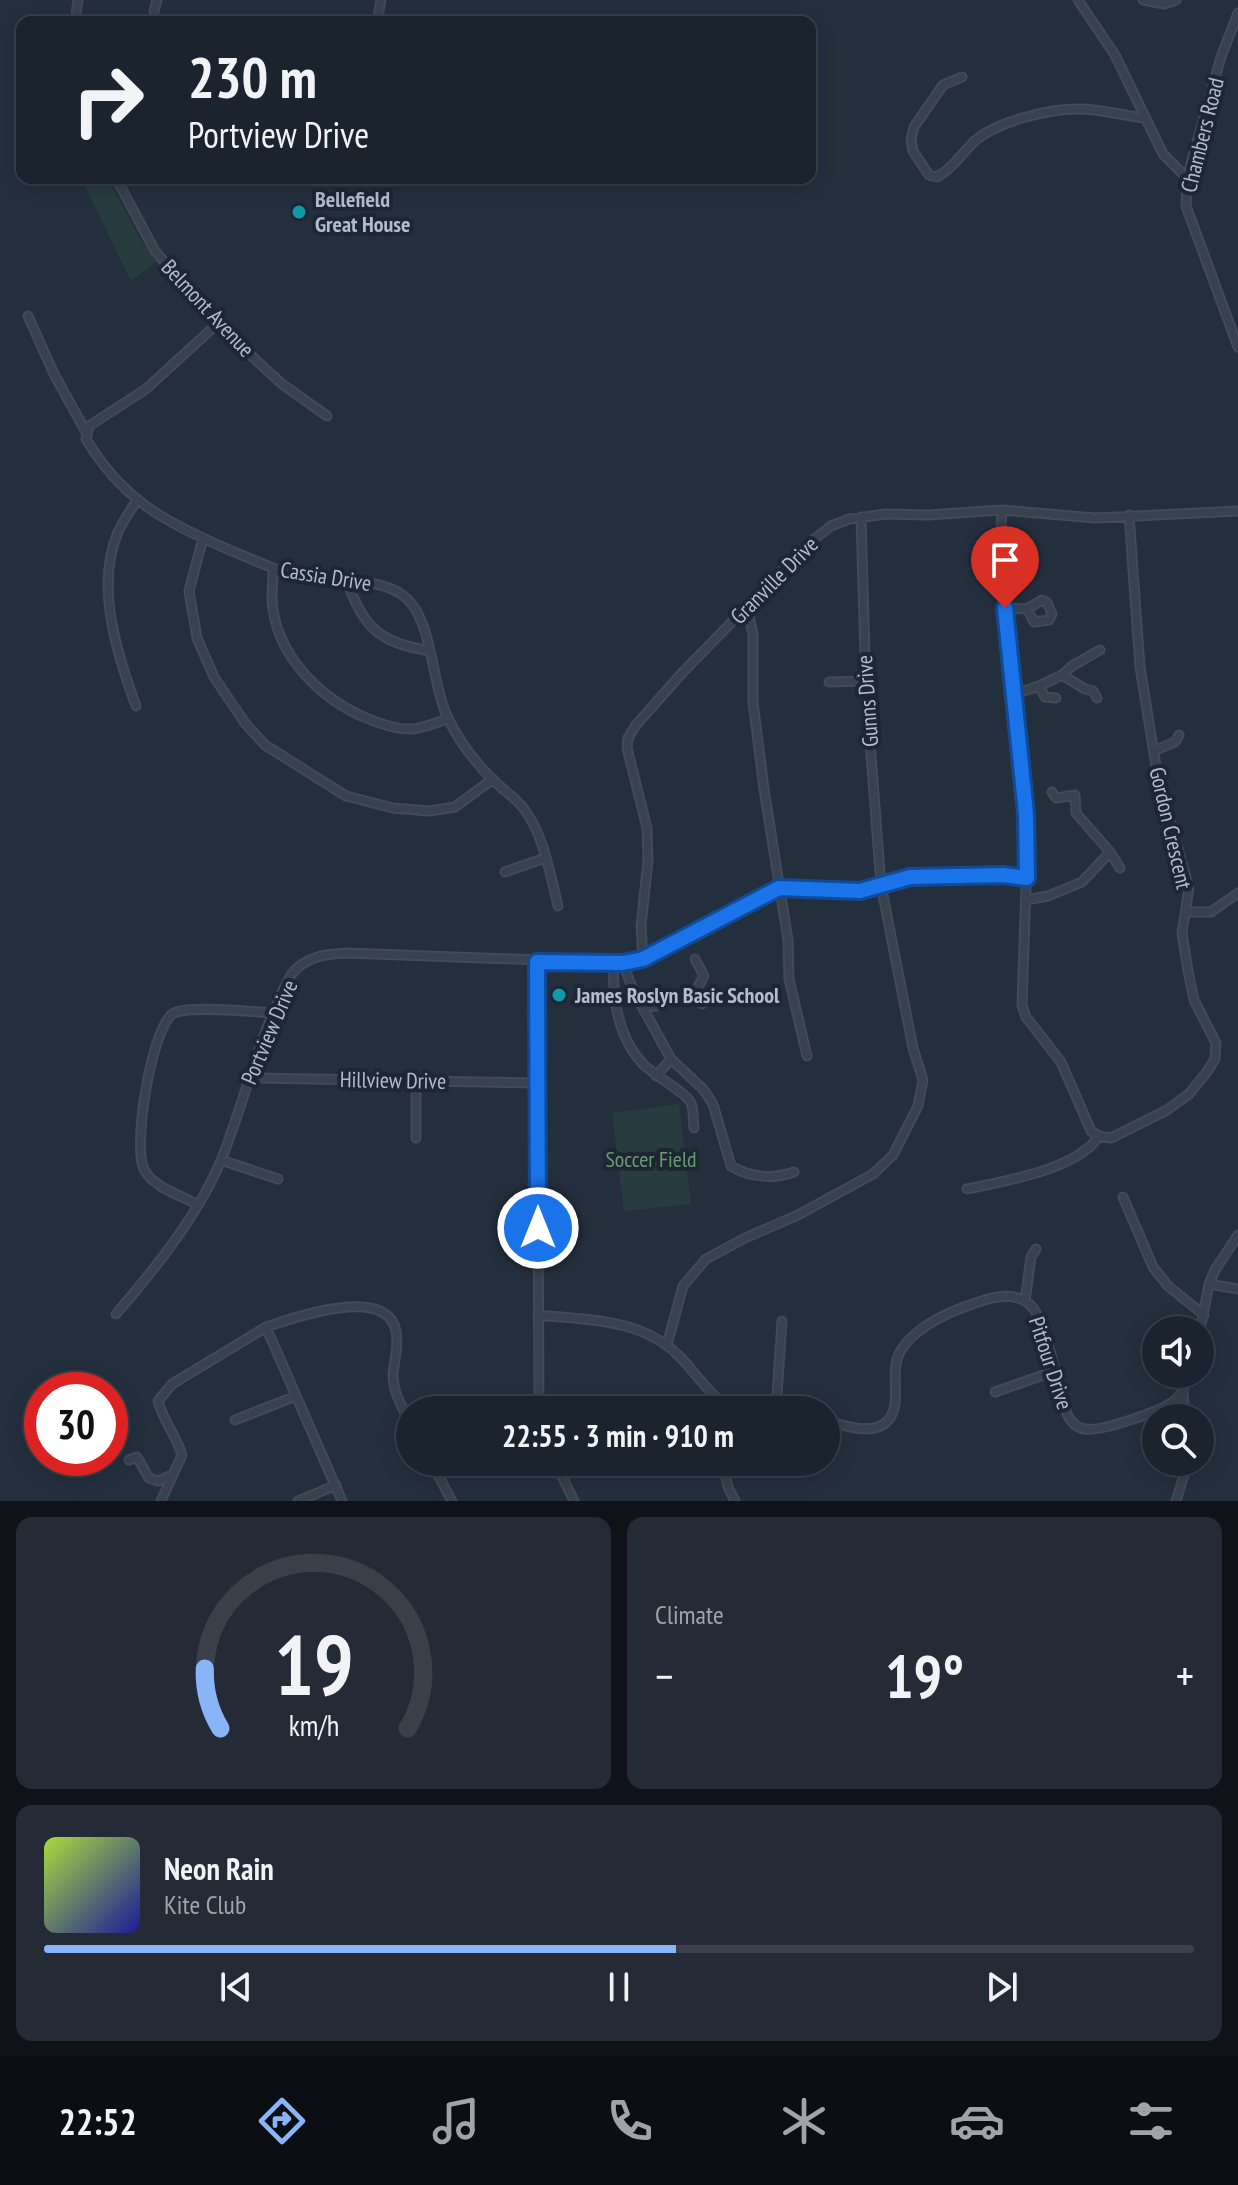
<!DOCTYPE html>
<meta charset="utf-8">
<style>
body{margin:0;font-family:"PT Sans Narrow",sans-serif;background:#242b36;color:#f1f3f6;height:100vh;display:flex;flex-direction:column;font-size:30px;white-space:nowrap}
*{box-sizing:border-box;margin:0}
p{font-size:26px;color:#a0a4aa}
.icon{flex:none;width:44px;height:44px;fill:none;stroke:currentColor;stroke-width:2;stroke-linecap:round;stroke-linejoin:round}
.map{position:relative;height:1501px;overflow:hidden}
.drawer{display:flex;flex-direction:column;gap:16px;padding:16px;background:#0f1319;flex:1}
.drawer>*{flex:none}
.hud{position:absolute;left:16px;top:16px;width:800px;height:168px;border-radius:16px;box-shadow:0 4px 20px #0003,0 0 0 2px #39404a;background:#1b232e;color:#f1f3f6;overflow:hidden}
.controls{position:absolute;left:1142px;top:1316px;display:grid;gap:16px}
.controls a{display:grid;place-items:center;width:72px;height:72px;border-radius:50%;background:#1b232e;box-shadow:0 4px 20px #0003,0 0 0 2px #39404a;font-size:40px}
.speed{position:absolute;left:24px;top:1372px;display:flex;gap:16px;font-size:40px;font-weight:700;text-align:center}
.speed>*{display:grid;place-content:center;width:104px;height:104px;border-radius:50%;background:#1b232e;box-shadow:0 4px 20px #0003,0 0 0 2px #39404a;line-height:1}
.speed .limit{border:12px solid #d22;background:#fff;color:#111}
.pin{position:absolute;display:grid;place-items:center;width:68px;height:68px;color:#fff;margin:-82px -34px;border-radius:50% 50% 50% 0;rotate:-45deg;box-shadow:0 0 8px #0007}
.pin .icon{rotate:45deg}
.me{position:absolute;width:88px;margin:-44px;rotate:0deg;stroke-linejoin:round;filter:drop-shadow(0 0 6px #0008)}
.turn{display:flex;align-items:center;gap:28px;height:168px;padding:0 40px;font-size:36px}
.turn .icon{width:104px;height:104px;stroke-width:2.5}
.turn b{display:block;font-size:56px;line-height:68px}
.big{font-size:60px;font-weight:800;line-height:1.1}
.drawer .card{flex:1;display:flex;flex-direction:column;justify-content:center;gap:12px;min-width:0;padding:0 28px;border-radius:16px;background:#242b36}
.drawer .dial{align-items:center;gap:0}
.dial svg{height:208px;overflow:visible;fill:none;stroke:#39404a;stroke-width:7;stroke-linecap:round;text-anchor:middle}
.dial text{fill:#f1f3f6;stroke:none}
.song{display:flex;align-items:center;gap:24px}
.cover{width:96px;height:96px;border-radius:12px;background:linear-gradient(135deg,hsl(80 70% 55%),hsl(240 70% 35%))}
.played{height:8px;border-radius:4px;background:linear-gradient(90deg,#8ab4f8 55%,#39404a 55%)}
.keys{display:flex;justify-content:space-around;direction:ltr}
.heat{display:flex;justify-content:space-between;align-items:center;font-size:44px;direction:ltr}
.drawer .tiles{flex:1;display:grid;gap:16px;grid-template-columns:1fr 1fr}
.card:last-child{grid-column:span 2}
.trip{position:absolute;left:396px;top:1396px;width:444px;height:80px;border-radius:40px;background:#1b232e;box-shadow:0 4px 20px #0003,0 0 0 2px #39404a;font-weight:800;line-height:80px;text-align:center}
.tab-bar{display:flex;height:128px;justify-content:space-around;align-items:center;background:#0b0e12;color:#a0a4aa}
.tab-bar .icon{width:56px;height:56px}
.tab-bar .current{color:#8ab4f8}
.tab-bar b{font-size:36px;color:#f1f3f6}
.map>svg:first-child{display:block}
.green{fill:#263c3f}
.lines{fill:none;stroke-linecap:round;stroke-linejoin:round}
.minor-casing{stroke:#414a57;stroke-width:11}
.minor{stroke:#38414e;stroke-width:7}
.route-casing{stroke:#114b97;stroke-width:20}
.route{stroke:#1a73e8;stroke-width:14}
.culture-dot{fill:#0f9aa8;stroke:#1d2633;stroke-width:3}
.labels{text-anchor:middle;stroke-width:8;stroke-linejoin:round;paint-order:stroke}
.street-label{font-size:22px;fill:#b4bcc9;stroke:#1d2633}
.poi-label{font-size:22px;font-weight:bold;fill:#b4bcc9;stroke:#1d2633;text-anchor:start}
.park-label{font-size:22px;fill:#6b9a76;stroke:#1d2633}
</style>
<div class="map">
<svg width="1238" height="1501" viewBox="0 0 1238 1501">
<rect width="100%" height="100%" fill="#242f3e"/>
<path class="green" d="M81,178H108L140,239L156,262L131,281Z
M679,1104L691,1204L624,1211L612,1113Z"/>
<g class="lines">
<defs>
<path id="minor" d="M1078,0L1115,55L1163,154L1187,178
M1143,0L1164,4L1176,0
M154,11L157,0
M1238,13L1221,57L1187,178L1186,206L1238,347
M75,22L78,0
M377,22L381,0
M962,77L943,85L914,127L911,139L913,151L929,175L937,177C953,169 963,151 977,139C1000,121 1049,109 1077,109C1099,108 1123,116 1145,118
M116,178L155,251L217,324L282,384L327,416
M28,316L54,374L86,432
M217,324L146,389L89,426L86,439C123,501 168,524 232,551C258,562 284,574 312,579C341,584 375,577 401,594C433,614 431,683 447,716C458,740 475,762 493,780C503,790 516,798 524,809C544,835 550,874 558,906
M1002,510L1000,547L1005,608L1015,694L1027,856L1022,1005L1026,1017L1061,1062L1091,1131L1099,1136L1111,1138L1167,1110L1189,1094L1206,1073L1215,1059L1216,1043L1194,1000L1188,971L1182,933L1189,888L1158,778L1140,667L1129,515
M203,538L189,591L197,638L214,677L245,723L265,745L346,796L393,808L429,811L455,807L493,779
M273,568C273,579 272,589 272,600C275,653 318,697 364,717C378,723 397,730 412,729C424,728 437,722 448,719
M347,582C365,629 379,642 429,651
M747,607L753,634V702L764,789L788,940L789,979L807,1056
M1005,608L1027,609L1034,622L1049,620L1052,614L1047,602L1042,600L1027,609
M1062,675L1072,666L1100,650
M829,682L865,681
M1039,686L1062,675L1085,689L1093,691L1097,698
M1015,691H1024L1039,686L1045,697L1056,698
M136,706C117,654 95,586 118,532C123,521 131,510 137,500
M1154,751L1175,742L1179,735
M1110,852L1120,868
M505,872L545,858
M1026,900L1048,896L1082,882L1110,852L1076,813L1075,795L1056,798L1052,792
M1187,912H1211L1238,893
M643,959L641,926L648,861L647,828L627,748L628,738L636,725L683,672L809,543L831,526L849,519L886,514L928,515L1002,510L1095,518L1238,511
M537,962L539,1410
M614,963C612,998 618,1036 642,1063C653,1075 687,1093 691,1103C694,1110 693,1120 694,1128
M623,963L633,990L671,1059
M695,992L704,976L695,959
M644,1007L656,1006L695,992L702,1004
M656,1076L671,1059L703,1089L713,1104L731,1166C750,1178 775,1179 794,1172
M248,1078L539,1083
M416,1080V1138
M221,1160L278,1179
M967,1189C1004,1181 1077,1170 1099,1136
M1123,1197L1153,1267L1168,1286L1204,1315
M197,1204C180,1195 155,1188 145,1171C131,1151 152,1024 174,1013C190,1005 252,1012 273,1013
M1209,1284L1238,1289
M1025,1301L1031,1257L1036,1249
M116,1314C155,1269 199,1214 222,1158C239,1115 251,1069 268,1025C275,1009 282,990 291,975C304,957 325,954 346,953L623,963L643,959L779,888L860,891L910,877L1003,875L1027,878
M538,1315C587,1320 640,1318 678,1355C698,1374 710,1399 736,1410
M266,1327L342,1501
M1200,1331L1209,1284L1215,1270L1238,1235
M667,1345L683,1286L706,1259L745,1238L798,1215L873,1174L893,1155L918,1106L923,1080L913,1048L881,885L866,690L861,517
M1183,1391L1185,1418
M995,1392L1055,1371
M776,1410L782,1321
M235,1420L296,1396
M826,1421C844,1425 876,1438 890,1418C902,1400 889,1372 900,1352C911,1332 938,1317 959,1309C976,1303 1000,1292 1018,1298C1024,1300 1030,1304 1033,1308C1046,1325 1060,1391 1067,1414C1071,1422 1076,1428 1085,1429C1100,1432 1162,1411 1174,1401C1183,1394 1185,1384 1189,1374
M129,1460L137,1457L149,1478L158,1481L172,1475
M431,1462L452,1501
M555,1462L574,1501
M723,1462L728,1487L735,1501
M161,1501L182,1455C176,1435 163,1421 158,1401L172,1384L266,1327C295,1317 387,1285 396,1331C399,1347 394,1360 393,1375C393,1392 402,1407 410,1422
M298,1501L336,1485
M1176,1501L1188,1462"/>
</defs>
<use href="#minor" class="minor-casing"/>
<use href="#minor" class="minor"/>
</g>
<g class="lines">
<defs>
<path id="route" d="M538,1228L537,962L623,963L643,959L779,888L860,891L910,877L1003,875L1027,878L1026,814L1005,608"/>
</defs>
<use href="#route" class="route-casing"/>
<use href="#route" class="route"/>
</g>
<g class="culture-dot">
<circle cx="299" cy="212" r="8"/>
<circle cx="559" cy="995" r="8"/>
</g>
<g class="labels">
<g class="street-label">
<text transform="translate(1202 135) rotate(-76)" y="8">Chambers Road</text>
<text transform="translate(208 308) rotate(47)" y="8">Belmont Avenue</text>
<text transform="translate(326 576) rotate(9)" y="8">Cassia Drive</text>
<text transform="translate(774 580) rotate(-45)" y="8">Granville Drive</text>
<text transform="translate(867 701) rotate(-94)" y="8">Gunns Drive</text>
<text transform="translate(1171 828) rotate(77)" y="8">Gordon Crescent</text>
<text transform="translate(269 1032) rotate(-67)" y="8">Portview Drive</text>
<text transform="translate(393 1080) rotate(1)" y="8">Hillview Drive</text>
<text transform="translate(1051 1363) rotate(72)" y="8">Pitfour Drive</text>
</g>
<g class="poi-label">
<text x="315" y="207">Bellefield<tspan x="315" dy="25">Great House</tspan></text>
<text x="575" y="1003">James Roslyn Basic School</text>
</g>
<g class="park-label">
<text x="651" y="1167">Soccer Field</text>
</g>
</g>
</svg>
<div class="controls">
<a><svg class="icon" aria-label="sound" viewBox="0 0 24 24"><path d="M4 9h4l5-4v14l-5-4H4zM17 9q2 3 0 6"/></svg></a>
<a><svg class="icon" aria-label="search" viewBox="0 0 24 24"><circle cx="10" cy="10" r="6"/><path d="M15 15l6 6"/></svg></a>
</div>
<div class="speed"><div class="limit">30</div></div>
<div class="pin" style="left:1005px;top:608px;background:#d93025"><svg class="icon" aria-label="arrive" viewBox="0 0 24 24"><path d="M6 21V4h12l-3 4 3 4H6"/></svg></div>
<svg class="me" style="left:538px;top:1228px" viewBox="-20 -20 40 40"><circle r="17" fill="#1a73e8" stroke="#fff" stroke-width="3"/><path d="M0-11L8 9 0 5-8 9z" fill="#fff"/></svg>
<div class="trip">22:55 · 3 min · 910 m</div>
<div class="hud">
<div class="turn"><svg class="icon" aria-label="right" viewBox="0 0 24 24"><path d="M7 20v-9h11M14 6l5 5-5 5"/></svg><div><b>230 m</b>Portview Drive</div></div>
</div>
</div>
<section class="drawer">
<div class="tiles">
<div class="card dial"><svg viewBox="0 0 100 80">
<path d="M14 69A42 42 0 1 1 86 69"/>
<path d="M14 69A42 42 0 0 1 8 46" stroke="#8ab4f8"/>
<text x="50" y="56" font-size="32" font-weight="700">19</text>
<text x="50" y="72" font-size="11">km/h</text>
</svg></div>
<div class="card"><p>Climate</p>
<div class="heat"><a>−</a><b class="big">19°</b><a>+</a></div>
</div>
<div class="card">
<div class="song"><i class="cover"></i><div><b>Neon Rain</b><p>Kite Club</p></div></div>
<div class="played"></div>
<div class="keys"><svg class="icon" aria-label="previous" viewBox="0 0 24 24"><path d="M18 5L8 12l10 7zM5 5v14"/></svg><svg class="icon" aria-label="pause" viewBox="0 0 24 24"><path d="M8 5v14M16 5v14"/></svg><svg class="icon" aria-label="next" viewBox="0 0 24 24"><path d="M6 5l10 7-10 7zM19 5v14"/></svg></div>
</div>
</div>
</section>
<nav class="tab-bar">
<b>22:52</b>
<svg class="icon current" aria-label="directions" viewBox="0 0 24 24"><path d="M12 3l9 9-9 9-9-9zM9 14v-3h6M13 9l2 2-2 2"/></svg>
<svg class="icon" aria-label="music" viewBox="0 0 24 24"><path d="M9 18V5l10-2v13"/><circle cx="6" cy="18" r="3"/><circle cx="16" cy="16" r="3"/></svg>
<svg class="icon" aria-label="phone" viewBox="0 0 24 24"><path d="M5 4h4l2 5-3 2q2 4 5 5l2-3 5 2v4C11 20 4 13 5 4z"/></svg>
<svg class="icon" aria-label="climate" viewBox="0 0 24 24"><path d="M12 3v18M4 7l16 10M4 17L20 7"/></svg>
<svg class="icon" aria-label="car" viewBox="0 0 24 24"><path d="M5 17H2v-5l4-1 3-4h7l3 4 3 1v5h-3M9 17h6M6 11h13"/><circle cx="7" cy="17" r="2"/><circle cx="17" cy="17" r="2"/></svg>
<svg class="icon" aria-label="filters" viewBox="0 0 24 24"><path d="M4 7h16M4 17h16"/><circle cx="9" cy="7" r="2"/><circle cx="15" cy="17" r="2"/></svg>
</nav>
